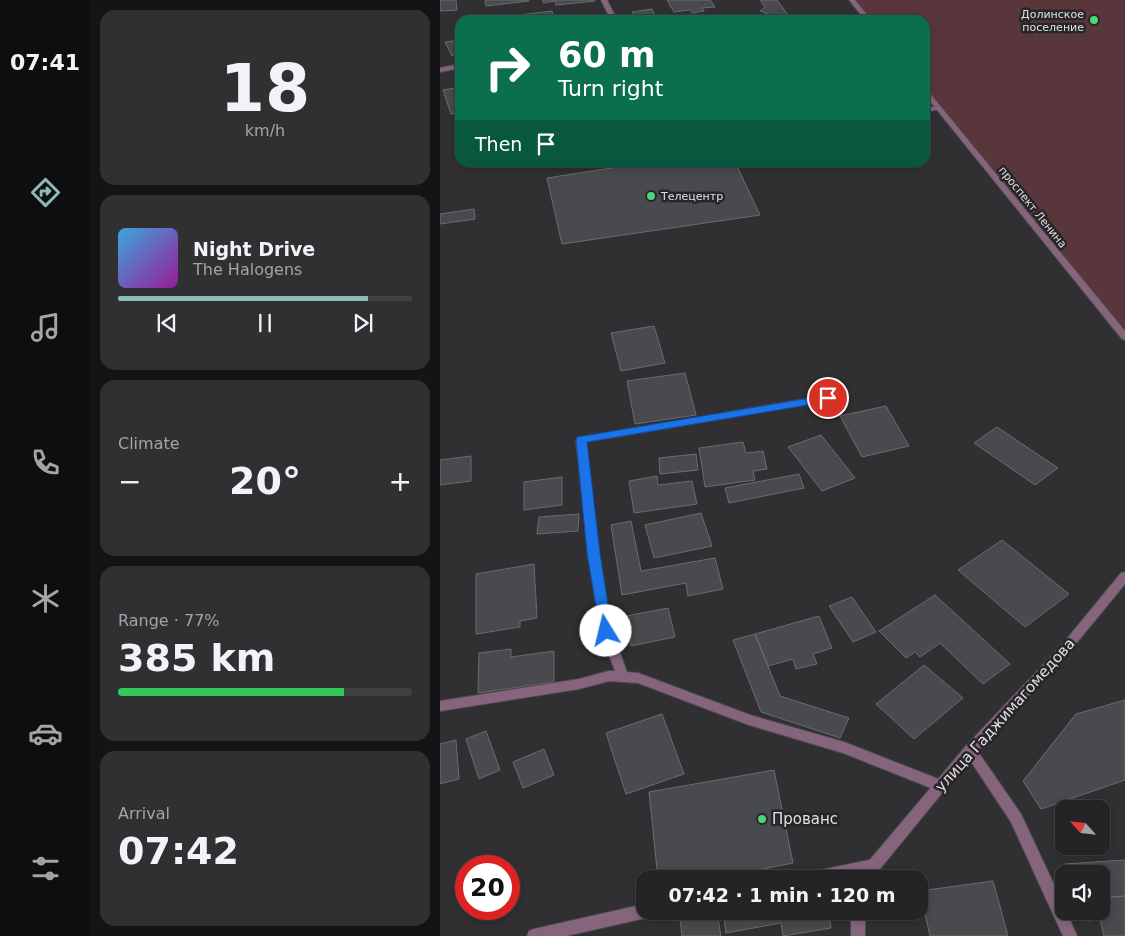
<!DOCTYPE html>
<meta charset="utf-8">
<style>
body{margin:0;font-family:"DejaVu Sans",sans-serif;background:#302f32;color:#f1f3f6;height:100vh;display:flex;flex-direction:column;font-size:19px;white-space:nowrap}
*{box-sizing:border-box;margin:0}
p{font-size:16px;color:#a3a4a7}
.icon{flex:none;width:28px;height:28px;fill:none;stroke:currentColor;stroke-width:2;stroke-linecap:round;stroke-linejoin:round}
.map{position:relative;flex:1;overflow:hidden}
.sheet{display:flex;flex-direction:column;gap:10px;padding:10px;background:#141315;width:350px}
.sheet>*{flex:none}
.guide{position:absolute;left:15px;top:15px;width:475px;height:152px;border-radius:15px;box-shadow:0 2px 8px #0003,0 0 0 1px #414043;background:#0b6e4f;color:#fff;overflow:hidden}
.needle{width:32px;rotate:297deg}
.fabs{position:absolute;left:615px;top:800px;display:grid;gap:10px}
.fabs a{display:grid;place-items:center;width:55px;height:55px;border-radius:10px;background:#242326;box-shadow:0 2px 8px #0003,0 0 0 1px #414043;font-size:25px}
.speed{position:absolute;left:15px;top:855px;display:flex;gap:10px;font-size:25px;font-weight:700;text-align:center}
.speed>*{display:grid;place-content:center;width:65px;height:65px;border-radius:50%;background:#242326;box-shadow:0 2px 8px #0003,0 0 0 1px #414043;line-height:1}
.speed .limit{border:8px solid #d22;background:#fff;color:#111}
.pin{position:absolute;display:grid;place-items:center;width:42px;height:42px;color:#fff;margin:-21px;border:2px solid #fff;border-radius:50%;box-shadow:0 1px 5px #0007}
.me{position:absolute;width:55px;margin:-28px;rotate:351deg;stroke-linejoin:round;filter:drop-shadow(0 0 4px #0008)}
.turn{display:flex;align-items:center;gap:18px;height:105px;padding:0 20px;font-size:22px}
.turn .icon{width:65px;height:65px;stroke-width:2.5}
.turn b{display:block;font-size:35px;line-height:42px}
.then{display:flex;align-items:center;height:48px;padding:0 20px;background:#0003;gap:10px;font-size:19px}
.big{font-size:38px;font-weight:600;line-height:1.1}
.sheet .tile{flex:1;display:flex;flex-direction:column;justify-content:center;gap:8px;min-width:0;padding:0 18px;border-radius:15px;background:#302f32}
.sheet .dial{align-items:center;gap:0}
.dial b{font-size:65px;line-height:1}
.song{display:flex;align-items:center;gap:15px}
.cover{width:60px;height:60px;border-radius:8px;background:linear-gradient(135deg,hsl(200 70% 55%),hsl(300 70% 35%))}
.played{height:5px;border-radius:2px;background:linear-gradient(90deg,#8bbbb9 85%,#414043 85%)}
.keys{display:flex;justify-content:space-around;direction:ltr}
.heat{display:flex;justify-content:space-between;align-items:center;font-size:28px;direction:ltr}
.charge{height:8px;border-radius:4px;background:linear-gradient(90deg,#34c759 77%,#414043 0)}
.trip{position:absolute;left:196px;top:870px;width:292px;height:50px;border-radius:15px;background:#242326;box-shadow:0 2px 8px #0003,0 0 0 1px #414043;font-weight:600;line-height:50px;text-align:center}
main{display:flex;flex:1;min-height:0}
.tabs{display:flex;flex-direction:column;width:90px;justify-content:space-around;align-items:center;background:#0e0e0f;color:#a3a4a7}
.tabs .icon{width:35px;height:35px}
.tabs .current{color:#8bbbb9}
.tabs b{font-size:22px;color:#f1f3f6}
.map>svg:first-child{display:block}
.green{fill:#59363c}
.building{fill:#494a4d;stroke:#6b6c70}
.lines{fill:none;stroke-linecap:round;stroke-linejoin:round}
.service-casing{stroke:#4c4b4e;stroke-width:2}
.minor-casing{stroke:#4c4b4e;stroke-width:2}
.tertiary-casing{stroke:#4c4b4e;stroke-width:2}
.service{fill:#86657c;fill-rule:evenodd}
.minor{fill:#86657c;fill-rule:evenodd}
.tertiary{fill:#86657c;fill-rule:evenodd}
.route{fill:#1a73e8;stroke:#114b97}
.poi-dot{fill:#4bd677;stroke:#272528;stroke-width:2}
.labels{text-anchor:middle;stroke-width:5;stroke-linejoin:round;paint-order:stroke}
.far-poi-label{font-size:11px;fill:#e0dfe1;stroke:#272528;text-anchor:end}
.far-street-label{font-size:11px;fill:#e0dfe1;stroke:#272528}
.near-street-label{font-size:15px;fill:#e0dfe1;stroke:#272528}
.near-poi-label{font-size:15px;fill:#e0dfe1;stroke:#272528;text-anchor:start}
</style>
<main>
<nav class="tabs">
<b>07:41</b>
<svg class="icon current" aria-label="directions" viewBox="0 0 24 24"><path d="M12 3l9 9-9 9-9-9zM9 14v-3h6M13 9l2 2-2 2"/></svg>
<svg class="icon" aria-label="music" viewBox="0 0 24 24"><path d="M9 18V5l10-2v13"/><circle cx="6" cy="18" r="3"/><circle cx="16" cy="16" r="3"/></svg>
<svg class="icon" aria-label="phone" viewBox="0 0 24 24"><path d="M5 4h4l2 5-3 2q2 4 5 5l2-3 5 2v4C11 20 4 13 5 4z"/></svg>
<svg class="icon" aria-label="climate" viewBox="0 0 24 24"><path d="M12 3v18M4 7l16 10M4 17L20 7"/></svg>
<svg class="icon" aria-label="car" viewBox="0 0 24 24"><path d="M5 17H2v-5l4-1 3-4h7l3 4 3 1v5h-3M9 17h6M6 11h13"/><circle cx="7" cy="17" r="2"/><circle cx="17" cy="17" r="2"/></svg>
<svg class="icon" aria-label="filters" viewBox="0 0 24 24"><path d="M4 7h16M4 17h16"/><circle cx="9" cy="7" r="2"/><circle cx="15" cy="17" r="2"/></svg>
</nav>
<section class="sheet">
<div class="tile dial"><b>18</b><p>km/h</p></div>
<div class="tile">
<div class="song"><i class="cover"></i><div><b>Night Drive</b><p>The Halogens</p></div></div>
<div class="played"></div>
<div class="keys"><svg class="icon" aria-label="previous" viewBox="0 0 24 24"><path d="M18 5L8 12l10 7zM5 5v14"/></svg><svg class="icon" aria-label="pause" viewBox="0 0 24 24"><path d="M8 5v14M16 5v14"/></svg><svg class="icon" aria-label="next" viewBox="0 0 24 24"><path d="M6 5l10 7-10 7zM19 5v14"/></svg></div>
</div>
<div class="tile"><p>Climate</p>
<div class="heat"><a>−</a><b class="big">20°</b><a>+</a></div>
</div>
<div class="tile"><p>Range · 77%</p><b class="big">385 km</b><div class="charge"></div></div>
<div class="tile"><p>Arrival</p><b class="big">07:42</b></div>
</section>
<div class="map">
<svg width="685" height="936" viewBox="0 0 685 936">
<rect width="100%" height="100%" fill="#302f32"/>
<path class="green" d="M412,0H685V337L485,91V20H428Z"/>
<path class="building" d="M0,0H16L17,10L0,11Z
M45,0H88L89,1L46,6Z
M103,0H155V1L116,5L115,1L103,3Z
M227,0H270L275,7L262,8L264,11L252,13L250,10L234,12Z
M320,0H337L349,16L331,18L328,14L320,11L325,7Z
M212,9L217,20H196L192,12Z
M112,11L114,20H81L79,15Z
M20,40V54L12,56L5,42Z
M20,87V113L11,114L3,90Z
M210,162H295L320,215L122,244L107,178Z
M34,209L35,219L0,224V214Z
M214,326L225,363L181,371L171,333Z
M245,373L256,415L195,424L187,381Z
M446,406L469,446L422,457L400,416Z
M557,427L618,468L595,485L534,443Z
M381,435L415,478L382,491L348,447Z
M303,442L306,453L323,451L327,469L313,471L315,480L265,487L259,448Z
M256,454L258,470L220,474L219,458Z
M31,456V481L0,485V460Z
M359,474L364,488L289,503L285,488Z
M217,476L218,485L252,481L257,504L194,513L189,481Z
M122,477V505L84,510V482Z
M261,513L272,546L214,558L205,525Z
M139,514L138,531L97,534L99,517Z
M191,521L201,571L275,558L283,589L248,596L246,583L182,595L171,525Z
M562,540L629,594L585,627L518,570Z
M94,564L97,618L80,621V627L36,634V574Z
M495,595L570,664L543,684L500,643L480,657L475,652L466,658L439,631Z
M412,597L436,632L413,642L389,606Z
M228,608L235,637L191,646L186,616Z
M379,616L392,648L373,654L377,664L356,669L353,659L328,666L315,634Z
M315,634L340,696L409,718L400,738L321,712L293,640Z
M71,649V657L114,651V682L38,693L39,653Z
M484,665L523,698L474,739L436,704Z
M685,700V780L601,809L583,781L636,714Z
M222,714L244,774L186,794L166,733Z
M46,731L60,770L39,779L26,739Z
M16,740L19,779L0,784V744Z
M104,749L114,775L83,788L73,762Z
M334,770L353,863L272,879H218L209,792Z
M685,860V896L661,898V874H628L625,864Z
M553,881L568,936H490L480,891Z
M685,896V936H664L660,920L647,921L645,911H661V898Z
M283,911H388L391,928L343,936L341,923L286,933Z
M277,913L281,936H242L240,920Z"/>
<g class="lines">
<defs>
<path id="service" d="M499,106L502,108L501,109L485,112V108Z
M388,395L393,398L391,400L146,442L158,553L172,631L187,672L198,673L310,715L404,742L506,782L507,786L506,790L501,792L403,753L309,725L198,683L169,681L139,689L0,711V701L139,679L169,671H175L160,631L148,553L136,440L138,438Z
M530,744L534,746L581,814L624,906V911H626L637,936H623L571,822L526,754L524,750L526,746Z
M434,859L439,861L441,866L439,871C415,880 389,879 364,879L366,874L371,872Z
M205,904V911H213L211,916L206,918L126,936H87L89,931L94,929Z"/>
<path id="minor" d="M161,0H167L177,20H171Z
M20,64V68L0,72V68Z
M685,572V584L629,652L534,754L439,870L436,879H422L429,861L526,746L621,646L681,573Z
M411,911H425V936H411Z"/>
<path id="tertiary" d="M409,0H415L431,20H425Z
M485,89L487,90L685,331V340L682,339L485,95Z"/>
</defs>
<use href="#service" class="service-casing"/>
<use href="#minor" class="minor-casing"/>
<use href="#tertiary" class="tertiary-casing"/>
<use href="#service" class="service"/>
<use href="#minor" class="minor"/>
<use href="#tertiary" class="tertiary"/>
</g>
<path class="route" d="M388,395L392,396L393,398L392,401L147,442L160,553L172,631L170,635L166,636L161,635L147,553L136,440L137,437Z"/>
<g class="poi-dot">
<circle cx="654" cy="20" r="5"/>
<circle cx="211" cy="196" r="5"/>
<circle cx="322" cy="819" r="5"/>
</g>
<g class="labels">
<g class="far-poi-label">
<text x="644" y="18">Долинское<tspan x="644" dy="13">поселение</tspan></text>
<text x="221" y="200" text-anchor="start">Телецентр</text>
</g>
<g class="far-street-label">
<text transform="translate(593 207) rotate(51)" y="4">проспект Ленина</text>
</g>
<g class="near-street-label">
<text transform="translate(565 715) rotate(-48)" y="5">улица Гаджимагомедова</text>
</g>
<g class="near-poi-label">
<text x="332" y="824">Прованс</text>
</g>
</g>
</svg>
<div class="fabs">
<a><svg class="needle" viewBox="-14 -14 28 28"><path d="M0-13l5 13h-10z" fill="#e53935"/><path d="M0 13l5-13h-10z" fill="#a3a4a7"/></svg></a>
<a><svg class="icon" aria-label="sound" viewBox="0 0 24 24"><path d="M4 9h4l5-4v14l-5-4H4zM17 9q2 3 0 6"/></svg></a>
</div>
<div class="speed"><div class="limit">20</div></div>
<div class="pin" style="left:388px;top:398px;background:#d93025"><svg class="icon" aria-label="arrive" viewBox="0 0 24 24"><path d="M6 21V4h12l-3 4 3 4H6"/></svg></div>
<svg class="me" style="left:166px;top:631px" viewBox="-20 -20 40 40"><circle r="19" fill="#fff"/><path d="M0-13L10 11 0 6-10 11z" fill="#1a73e8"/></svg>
<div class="trip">07:42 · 1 min · 120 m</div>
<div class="guide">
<div class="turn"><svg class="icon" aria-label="right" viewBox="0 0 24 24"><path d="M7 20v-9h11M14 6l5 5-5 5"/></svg><div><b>60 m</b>Turn right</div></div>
<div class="then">Then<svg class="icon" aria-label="arrive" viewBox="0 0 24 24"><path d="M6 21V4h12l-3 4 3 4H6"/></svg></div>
</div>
</div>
</main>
